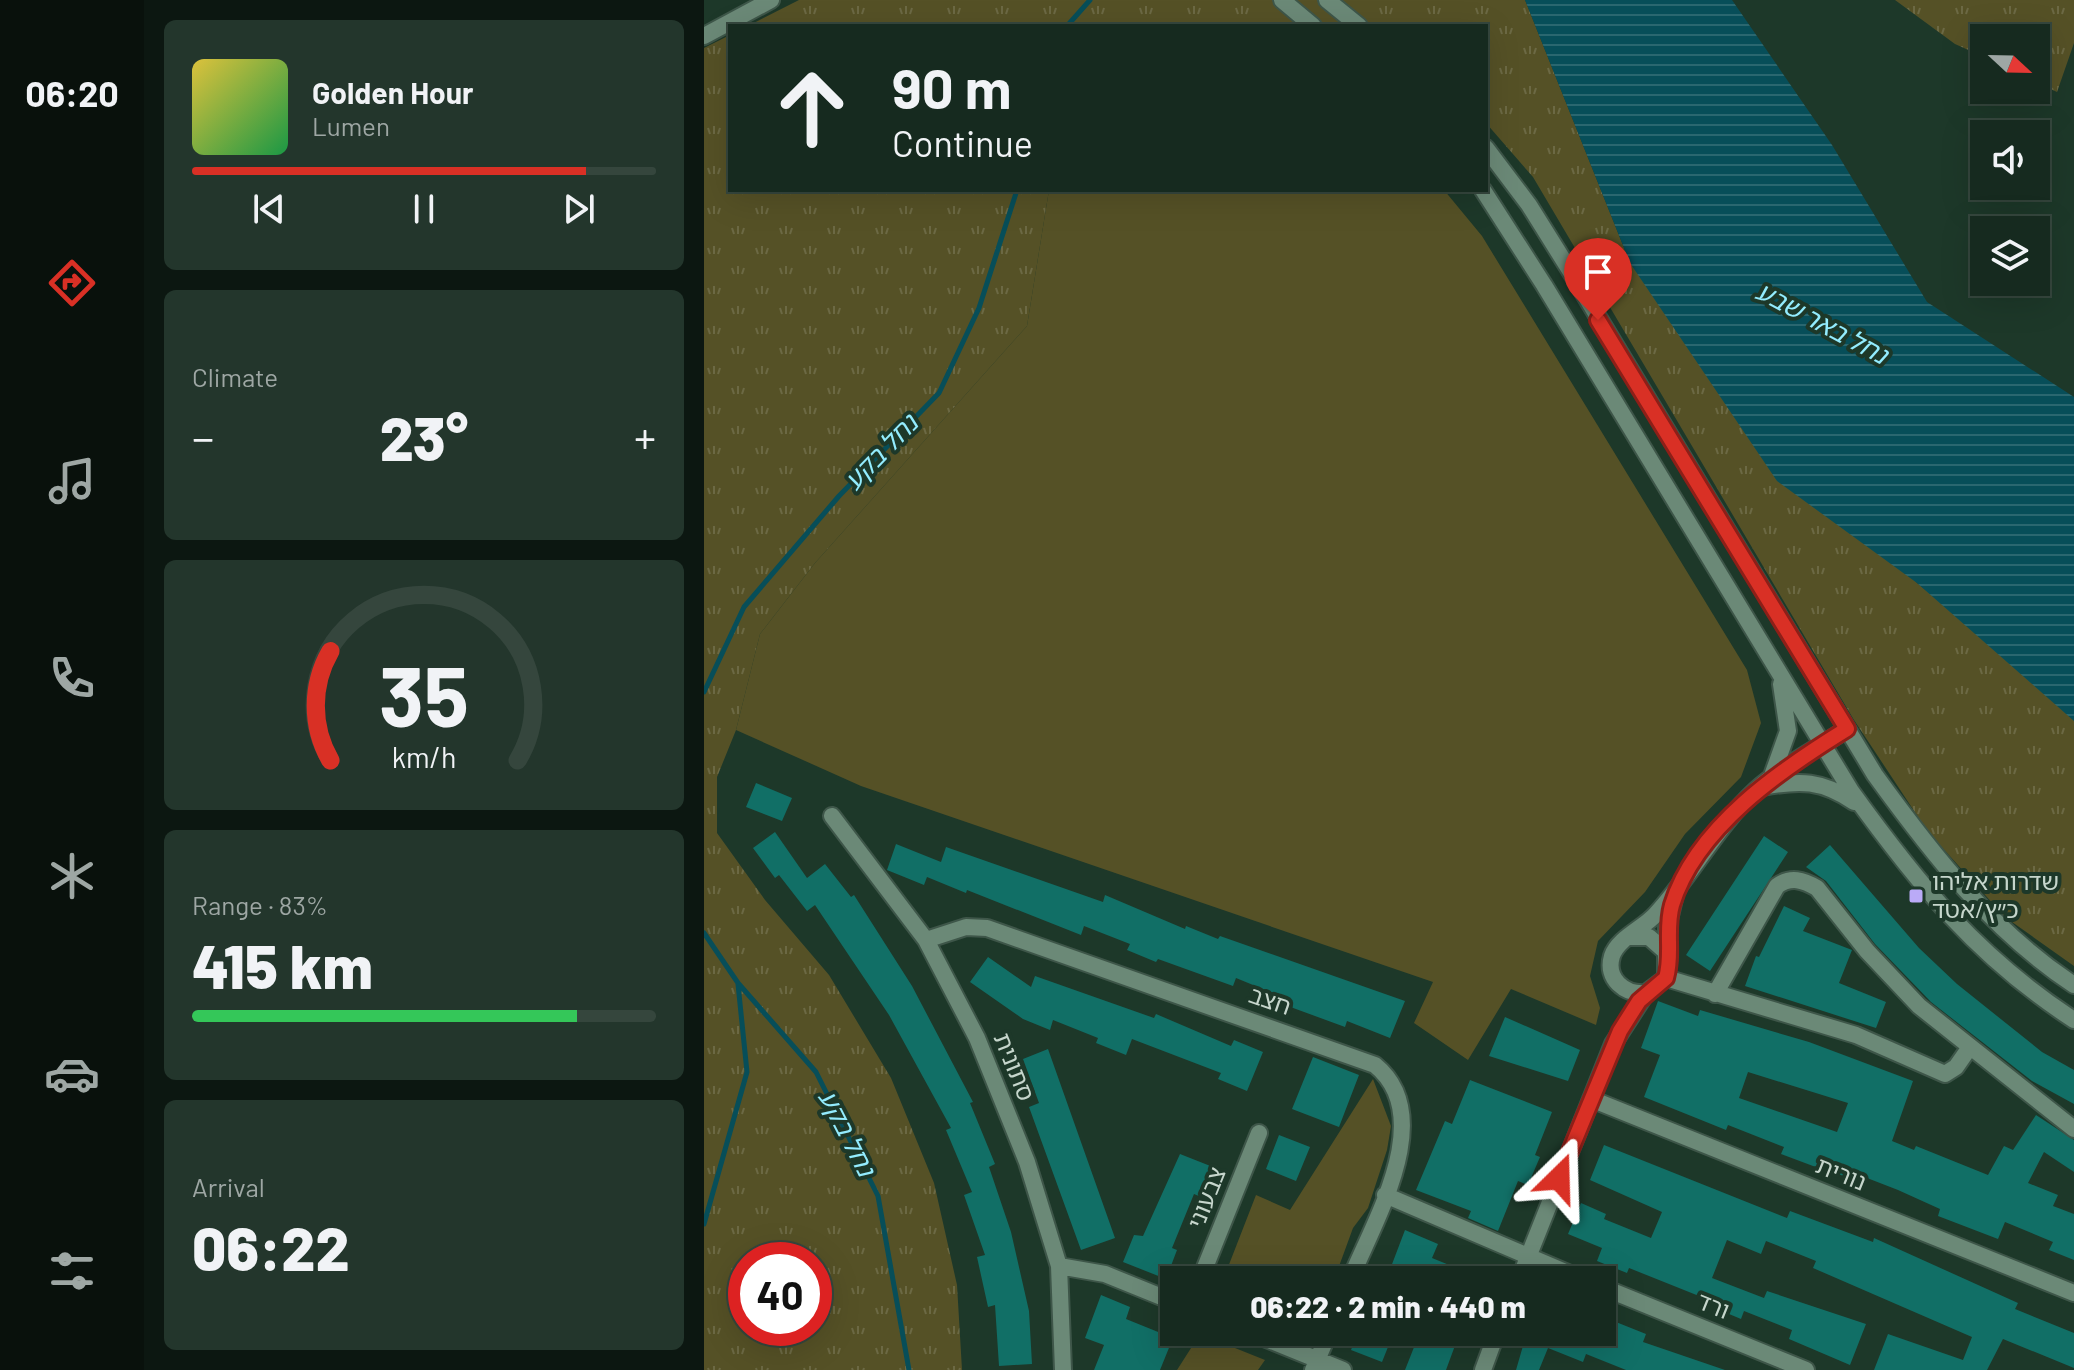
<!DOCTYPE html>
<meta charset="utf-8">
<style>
body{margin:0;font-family:Barlow,"Noto Sans Hebrew",sans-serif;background:#23362c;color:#f1f3f6;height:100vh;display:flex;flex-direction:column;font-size:30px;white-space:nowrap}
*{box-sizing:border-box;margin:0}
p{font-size:26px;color:#9ea7a4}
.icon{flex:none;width:44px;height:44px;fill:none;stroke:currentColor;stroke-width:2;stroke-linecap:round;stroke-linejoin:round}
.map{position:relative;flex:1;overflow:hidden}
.sheet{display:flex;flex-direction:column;gap:20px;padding:20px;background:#0c1711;width:560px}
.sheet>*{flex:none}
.guide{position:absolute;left:24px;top:24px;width:760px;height:168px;border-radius:0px;box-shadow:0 8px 32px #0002,0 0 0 2px #35463d;background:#162a1f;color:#f1f3f6;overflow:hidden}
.needle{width:52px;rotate:112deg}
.tools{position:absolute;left:1266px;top:24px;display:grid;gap:16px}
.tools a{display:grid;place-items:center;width:80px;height:80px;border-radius:0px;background:#162a1f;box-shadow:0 8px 32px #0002,0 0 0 2px #35463d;font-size:40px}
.speed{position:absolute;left:24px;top:1242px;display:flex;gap:16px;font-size:40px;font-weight:700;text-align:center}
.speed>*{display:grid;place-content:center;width:104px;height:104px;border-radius:50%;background:#162a1f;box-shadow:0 8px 32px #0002,0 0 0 2px #35463d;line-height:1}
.speed .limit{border:12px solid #d22;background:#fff;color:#111}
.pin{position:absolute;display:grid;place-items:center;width:68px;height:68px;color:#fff;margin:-82px -34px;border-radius:50% 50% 50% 0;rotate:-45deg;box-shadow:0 0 8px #0007}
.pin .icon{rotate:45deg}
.me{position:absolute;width:88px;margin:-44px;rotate:22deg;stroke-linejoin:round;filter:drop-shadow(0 0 6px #0008)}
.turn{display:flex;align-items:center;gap:28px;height:168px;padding:0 32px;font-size:36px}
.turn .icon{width:104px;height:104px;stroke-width:2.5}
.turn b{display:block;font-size:56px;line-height:68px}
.big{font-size:60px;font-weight:800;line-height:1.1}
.sheet .tile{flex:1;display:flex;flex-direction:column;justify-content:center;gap:12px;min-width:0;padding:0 28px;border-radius:12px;background:#23362c}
.sheet .dial{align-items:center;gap:0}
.dial svg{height:208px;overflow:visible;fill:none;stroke:#35463d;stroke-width:7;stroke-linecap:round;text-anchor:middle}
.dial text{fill:#f1f3f6;stroke:none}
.song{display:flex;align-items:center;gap:24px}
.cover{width:96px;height:96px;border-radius:12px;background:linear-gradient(135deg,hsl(50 70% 55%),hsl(140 70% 35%))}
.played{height:8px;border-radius:4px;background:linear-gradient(90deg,#d93025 85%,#35463d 85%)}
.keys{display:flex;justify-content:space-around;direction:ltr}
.heat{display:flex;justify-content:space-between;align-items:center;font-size:44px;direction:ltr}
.charge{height:12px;border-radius:6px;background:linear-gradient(90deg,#34c759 83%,#35463d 0)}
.trip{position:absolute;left:456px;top:1266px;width:456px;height:80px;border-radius:0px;background:#162a1f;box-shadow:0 8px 32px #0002,0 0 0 2px #35463d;font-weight:800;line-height:80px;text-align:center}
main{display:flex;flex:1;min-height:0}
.tab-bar{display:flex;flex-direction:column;width:144px;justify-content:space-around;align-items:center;background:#09110c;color:#9ea7a4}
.tab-bar .icon{width:56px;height:56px}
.tab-bar .current{color:#d93025}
.tab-bar b{font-size:36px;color:#f1f3f6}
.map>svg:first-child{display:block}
.grass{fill:url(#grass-tufts);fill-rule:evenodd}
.park{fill:#555126}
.water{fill:url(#water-rules)}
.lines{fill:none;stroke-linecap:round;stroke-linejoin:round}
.stream{stroke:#074e59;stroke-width:5}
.building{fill:#116f66;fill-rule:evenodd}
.minor-casing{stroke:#3e5649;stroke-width:20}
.minor{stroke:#6b8977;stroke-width:16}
.route-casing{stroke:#8d1f18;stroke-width:20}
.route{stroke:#d93025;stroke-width:14}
.poi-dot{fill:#baaaf7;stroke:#1d3829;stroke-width:3}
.labels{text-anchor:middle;stroke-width:8;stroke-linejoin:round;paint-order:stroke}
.poi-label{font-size:24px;fill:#c6d6cc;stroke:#1d3829;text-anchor:start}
.street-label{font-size:24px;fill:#c6d6cc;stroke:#1d3829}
.water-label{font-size:26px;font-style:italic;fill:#93ecfe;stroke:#1d3829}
</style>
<main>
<nav class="tab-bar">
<b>06:20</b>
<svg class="icon current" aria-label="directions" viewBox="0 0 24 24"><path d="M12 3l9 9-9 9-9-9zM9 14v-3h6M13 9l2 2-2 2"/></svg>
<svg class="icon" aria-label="music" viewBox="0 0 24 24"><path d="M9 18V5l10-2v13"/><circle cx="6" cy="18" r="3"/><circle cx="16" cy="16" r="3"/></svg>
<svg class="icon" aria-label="phone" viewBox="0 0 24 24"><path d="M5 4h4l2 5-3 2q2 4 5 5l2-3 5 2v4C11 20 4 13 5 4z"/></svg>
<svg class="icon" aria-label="climate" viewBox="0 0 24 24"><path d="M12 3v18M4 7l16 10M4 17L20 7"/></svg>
<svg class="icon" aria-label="car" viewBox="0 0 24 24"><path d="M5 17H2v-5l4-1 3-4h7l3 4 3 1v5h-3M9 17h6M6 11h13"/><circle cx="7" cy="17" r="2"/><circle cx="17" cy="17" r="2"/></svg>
<svg class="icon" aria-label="filters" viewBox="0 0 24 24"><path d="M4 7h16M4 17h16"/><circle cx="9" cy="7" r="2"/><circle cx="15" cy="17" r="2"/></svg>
</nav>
<section class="sheet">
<div class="tile">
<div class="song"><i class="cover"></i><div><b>Golden Hour</b><p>Lumen</p></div></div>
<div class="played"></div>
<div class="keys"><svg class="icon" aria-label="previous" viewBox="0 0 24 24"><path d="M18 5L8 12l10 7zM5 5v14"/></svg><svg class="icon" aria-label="pause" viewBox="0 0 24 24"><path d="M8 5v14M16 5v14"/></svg><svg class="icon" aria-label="next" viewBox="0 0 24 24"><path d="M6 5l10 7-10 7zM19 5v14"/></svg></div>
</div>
<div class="tile"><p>Climate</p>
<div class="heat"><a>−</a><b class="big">23°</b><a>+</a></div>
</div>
<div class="tile dial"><svg viewBox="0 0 100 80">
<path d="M14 69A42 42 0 1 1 86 69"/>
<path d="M14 69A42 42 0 0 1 14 27" stroke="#d93025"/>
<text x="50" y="56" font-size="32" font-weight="700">35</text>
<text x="50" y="72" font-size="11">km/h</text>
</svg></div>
<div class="tile"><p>Range · 83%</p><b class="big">415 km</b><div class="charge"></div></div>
<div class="tile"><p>Arrival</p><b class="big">06:22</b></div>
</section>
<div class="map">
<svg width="1370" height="1370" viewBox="0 0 1370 1370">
<defs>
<pattern id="grass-tufts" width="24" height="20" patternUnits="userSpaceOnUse" patternTransform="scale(2)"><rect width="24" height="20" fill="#555126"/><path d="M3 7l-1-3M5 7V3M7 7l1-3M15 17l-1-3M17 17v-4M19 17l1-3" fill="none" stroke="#6c6944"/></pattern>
<pattern id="water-rules" width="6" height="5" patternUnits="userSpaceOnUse" patternTransform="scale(2)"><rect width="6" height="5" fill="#074e59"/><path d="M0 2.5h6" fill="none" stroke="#2a6770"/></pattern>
</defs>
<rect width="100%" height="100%" fill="#1d3829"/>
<path class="grass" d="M95,0H821L926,263L1213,583L1370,712V966L1301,917L1224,832L1150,720L829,177L782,123V26H44Z
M1191,0H1370V43L1353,92L1332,82V38H1280V57L1251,44Z
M26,35V190H345L323,326L111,563L56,634L32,730L13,777V833L61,900L125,975L187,1078L230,1183L253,1285L258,1370H0V48ZM42,1260H110V1328H42Z"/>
<path class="park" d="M345,190H740L778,236L1043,670L1057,723L1037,777L981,834L941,892L894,941L886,976L896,1008L892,1025L807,989L764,1060L710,1023L729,982L157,786L32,730L56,634L111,563L323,326Z
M669,1079L687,1126L683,1150L664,1208L649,1228L630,1280H519L552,1195L586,1210Z
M496,1334L561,1360L554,1370H473Z"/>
<path class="water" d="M821,0H1028L1128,145L1223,302L1370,397V721L1213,583L1073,481L926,263Z"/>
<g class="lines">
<path class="stream" d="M363,26L386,0
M0,692L40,607L135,496L235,393L275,308L313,190
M0,933L34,983L112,1072L174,1196L205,1370
M0,1224L43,1072L34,984"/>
</g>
<path class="building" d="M52,783L88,798L78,821L42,807Z
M71,832L103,878L121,864L147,897L150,895L208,986L269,1102L266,1103L291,1164L285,1167L307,1232L325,1311L328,1364L295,1366L291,1305L284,1307L273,1257L281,1255L260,1195L268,1192L242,1130L247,1128L185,1015L111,905L103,911L75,875L71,878L49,848Z
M1060,836L1084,852L1006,971L982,955Z
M192,844L237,862L242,847L399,902L401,895L481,929L482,926L514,939L516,936L701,1001L686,1038L643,1021L641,1027L581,1005L583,999L532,978L529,986L454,959L452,962L423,950L426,944L380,926L377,935L263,890L262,893L223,877L220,885L183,870Z
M1126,845L1215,948L1253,984L1338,1052L1370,1070V1104L1328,1081L1227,1002L1171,944L1122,881L1102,867Z
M1080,906L1106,918L1099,931L1148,950L1135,983L1182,1002L1172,1028L1041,986L1052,956L1055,957Z
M284,957L327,987L331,976L450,1018L452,1014L527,1046L530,1040L559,1052L543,1091L514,1079L517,1073L428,1039L422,1055L392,1043L394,1038L349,1020L346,1030L319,1019L266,982Z
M954,1001L994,1016L996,1010L1105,1042L1209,1081L1188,1141L1210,1150L1212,1146L1284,1175L1300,1146L1309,1150L1332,1115L1370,1140V1172L1340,1152L1324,1183L1354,1195L1349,1206L1370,1214V1260L1345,1250L1349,1242L1301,1222L1294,1239L1234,1216L1236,1209L1194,1190L1145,1171L1143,1177L1109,1166L1077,1154L1080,1147L1024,1125L1022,1130L940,1097L956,1055L937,1048ZM1044,1072L1144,1103L1133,1132L1035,1098Z
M801,1017L876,1050L864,1081L785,1056Z
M344,1049L411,1238L377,1250L325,1107L335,1103L319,1059Z
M609,1057L655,1075L635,1127L588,1109Z
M766,1080L848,1112L831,1155L836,1157L824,1185L814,1181L794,1231L764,1218L767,1211L712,1190L741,1121L748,1124Z
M575,1135L606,1147L592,1181L562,1169Z
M900,1145L1083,1218L1086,1211L1169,1242L1170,1238L1314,1303L1311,1309L1370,1333V1368L1299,1339L1283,1370H1170L1184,1334L1259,1360L1268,1337L1109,1268L1112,1261L1062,1241L1057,1254L1023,1240L1008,1278L1060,1298L1063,1291L1162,1324L1146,1365L1085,1339L1088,1330L1040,1311L1037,1319L1013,1309L1015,1304L925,1268L923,1273L893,1261L898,1248L864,1234L877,1203L902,1214L900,1219L947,1238L958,1212L886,1180Z
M476,1154L514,1169L502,1199L490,1194L468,1248L473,1250L462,1279L419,1262L430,1235L439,1236Z
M701,1230L734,1244L728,1258L782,1280H682Z
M397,1295L426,1307L422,1319L469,1338L456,1370H390L400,1345L381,1338Z
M907,1320L942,1334L939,1342L1021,1370H922L882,1354L879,1362L844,1348L835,1370H812L823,1332H902Z
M654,1332H690L678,1362L647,1350Z
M716,1332H756L742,1370H701Z"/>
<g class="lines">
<defs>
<path id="minor" d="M578,0L609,26
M623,0L655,26
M0,36L67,0
M782,148L825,205L865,269L1171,775C1229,855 1287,930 1370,985
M779,190L840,285L1147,791C1214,884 1273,957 1370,1020
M1069,773L1084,731L1077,684
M1059,787C1096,780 1118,780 1150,802
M128,816L222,940L273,1038L323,1162L355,1266L359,1370
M925,937H945L962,952V978L942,993C921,995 901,979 908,956C914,938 940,928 952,914C988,875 1012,827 1052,790C1079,766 1112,749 1143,729
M222,940L262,927L283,928L671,1065C734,1116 670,1221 646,1280
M962,952L963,928L971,895
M962,978L1152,1035L1241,1074L1252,1067L1266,1047
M1011,994L1073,886C1087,876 1099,880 1113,888L1163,951L1215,1006L1370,1129
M887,1099L1370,1293
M681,1195L880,1280
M355,1266L401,1274L470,1302
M496,1280L555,1133
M815,1280L909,1044L942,993
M898,1287L1102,1370
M545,1332L639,1370
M609,1370L625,1332
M779,1370L793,1332"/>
</defs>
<use href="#minor" class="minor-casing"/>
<use href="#minor" class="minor"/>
</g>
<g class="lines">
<defs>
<path id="route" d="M855,1178L916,1031L935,1001L962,978C969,955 961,929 968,905C992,827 1078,769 1143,729L894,320"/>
</defs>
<use href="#route" class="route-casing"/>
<use href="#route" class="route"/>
</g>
<rect class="poi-dot" x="1204" y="888" width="16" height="16" rx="4"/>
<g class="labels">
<g class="poi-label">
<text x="1228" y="890">שדרות אליהו<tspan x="1228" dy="28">כ״ץ/אטד</tspan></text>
</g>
<g class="street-label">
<text transform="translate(566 1001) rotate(19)" y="8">חצב</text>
<text transform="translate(310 1067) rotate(68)" y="8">סתונית</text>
<text transform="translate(1137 1174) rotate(22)" y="8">נורית</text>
<text transform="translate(503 1198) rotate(-68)" y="8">צבעוני</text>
<text transform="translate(1009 1306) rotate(22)" y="8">ורד</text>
</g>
<g class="water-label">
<text transform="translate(1118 323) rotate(28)" y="9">נחל באר שבע</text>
<text transform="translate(177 452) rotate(-46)" y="9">נחל בקע</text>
<text transform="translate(143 1133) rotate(63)" y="9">נחל בקע</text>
</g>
</g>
</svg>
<div class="tools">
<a><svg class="needle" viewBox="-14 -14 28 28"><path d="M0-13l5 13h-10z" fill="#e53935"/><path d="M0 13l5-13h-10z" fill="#9ea7a4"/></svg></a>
<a><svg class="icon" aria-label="sound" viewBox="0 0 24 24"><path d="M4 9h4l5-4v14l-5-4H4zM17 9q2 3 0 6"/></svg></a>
<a><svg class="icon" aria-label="layers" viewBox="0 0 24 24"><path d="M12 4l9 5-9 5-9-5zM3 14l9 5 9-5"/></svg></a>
</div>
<div class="speed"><div class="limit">40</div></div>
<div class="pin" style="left:894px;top:320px;background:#d93025"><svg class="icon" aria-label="arrive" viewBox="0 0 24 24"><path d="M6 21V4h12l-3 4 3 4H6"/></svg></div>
<svg class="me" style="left:855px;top:1178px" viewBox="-20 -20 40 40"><path d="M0-17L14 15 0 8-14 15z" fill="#d93025" stroke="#fff" stroke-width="4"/></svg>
<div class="trip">06:22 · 2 min · 440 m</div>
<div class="guide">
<div class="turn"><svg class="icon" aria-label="ahead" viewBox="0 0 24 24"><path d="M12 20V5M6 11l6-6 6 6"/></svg><div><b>90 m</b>Continue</div></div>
</div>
</div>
</main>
